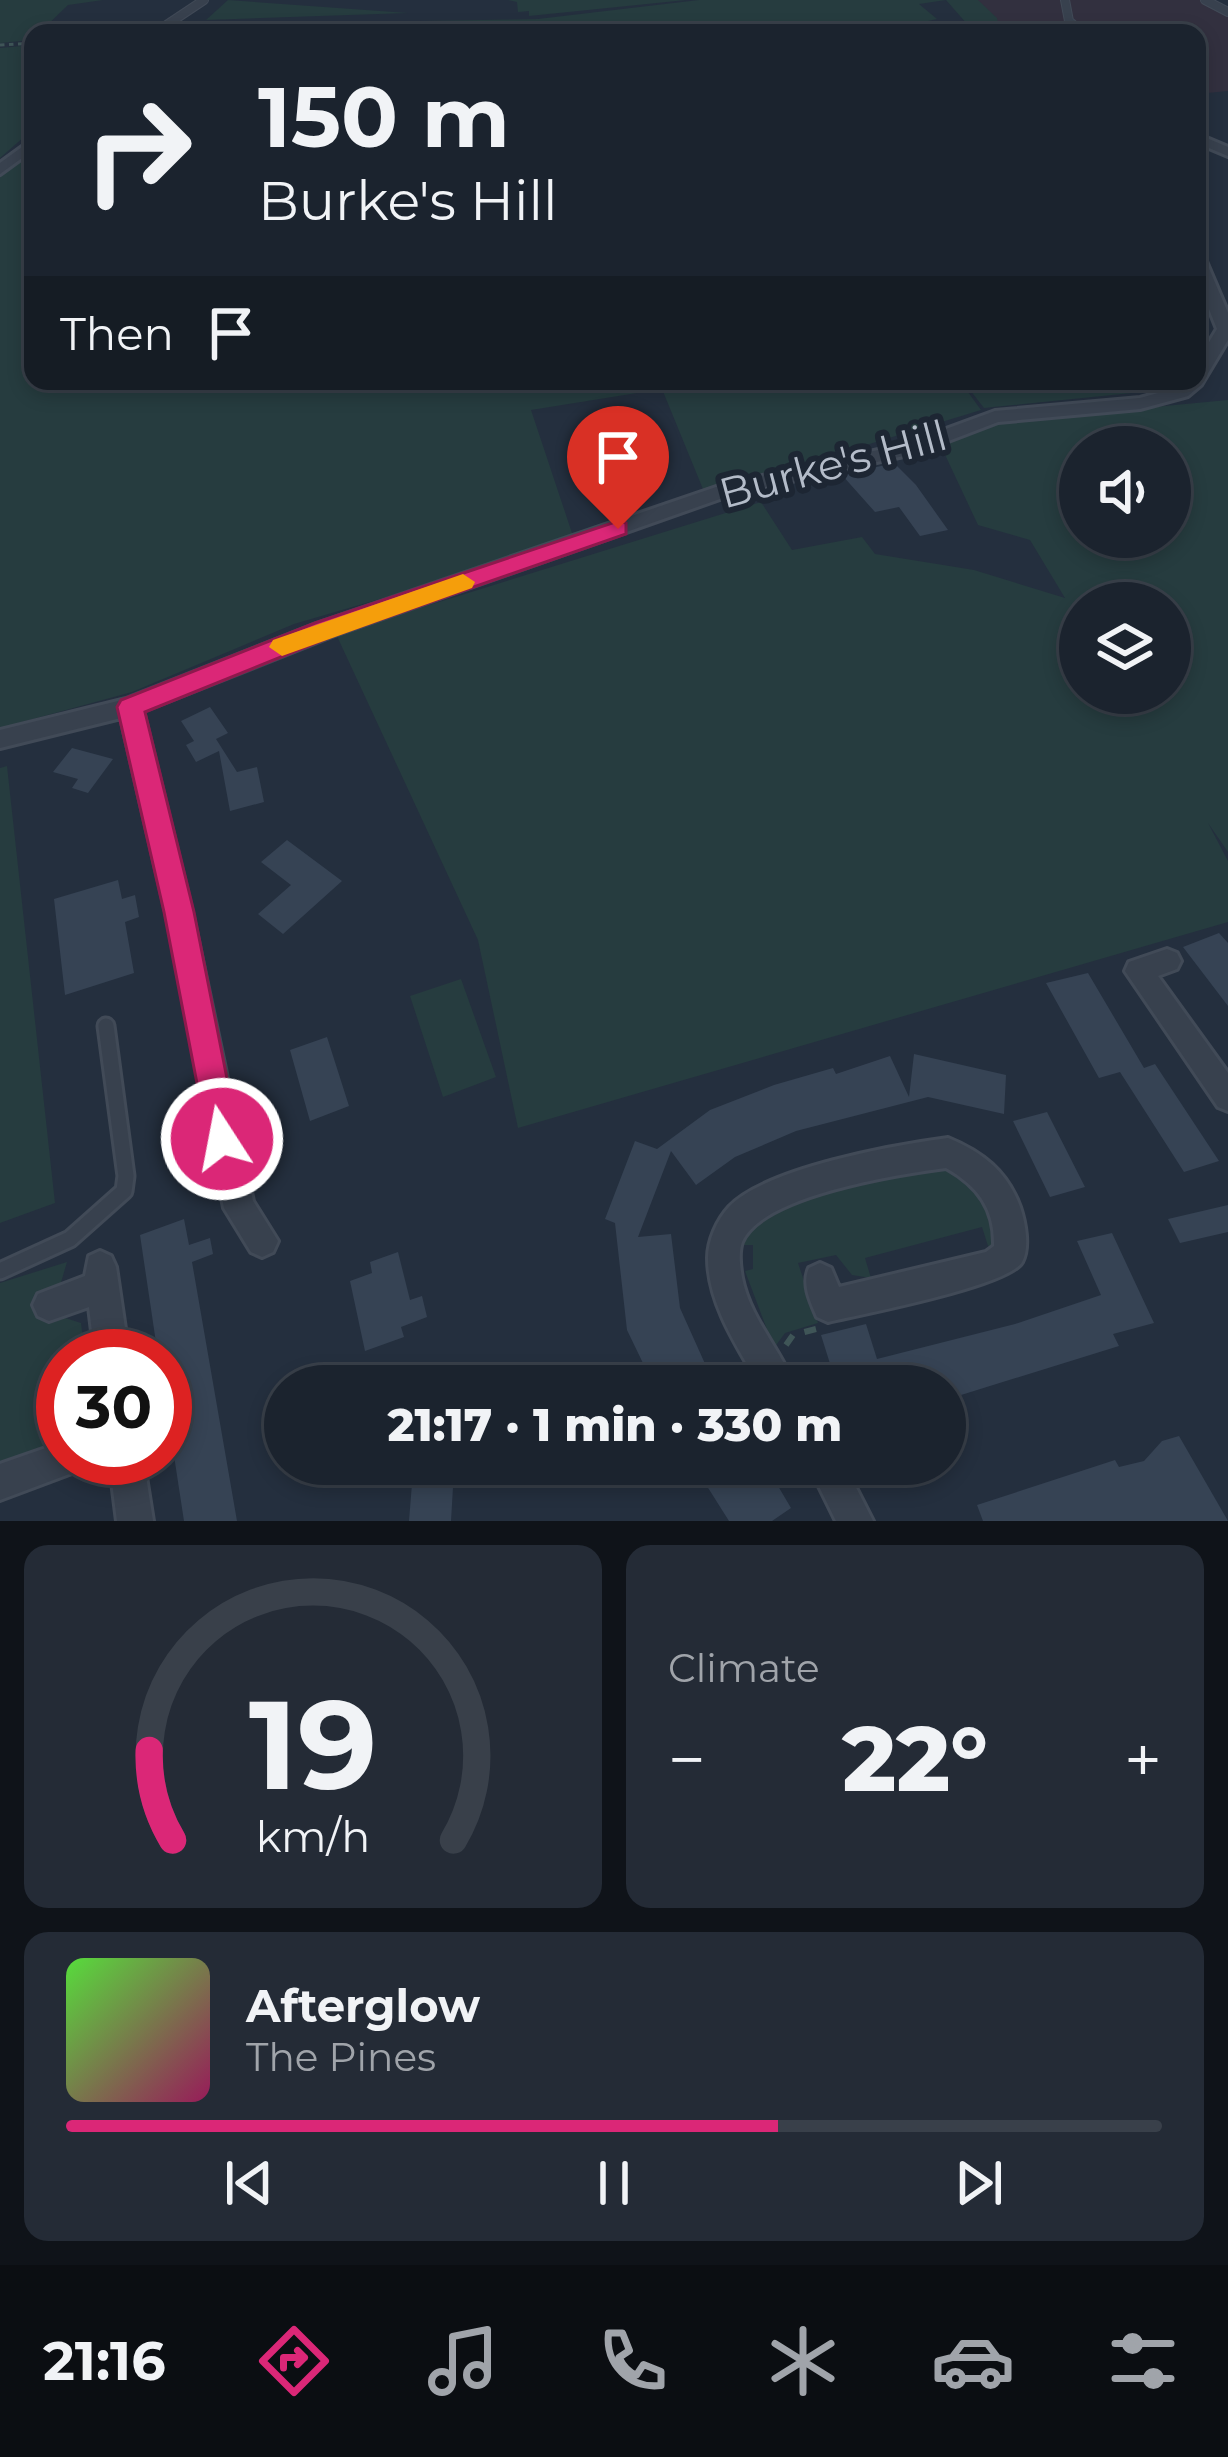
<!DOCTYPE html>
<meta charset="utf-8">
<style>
body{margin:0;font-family:Montserrat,sans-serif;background:#242b36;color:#f1f3f6;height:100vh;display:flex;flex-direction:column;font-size:45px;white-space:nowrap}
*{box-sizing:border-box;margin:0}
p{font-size:39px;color:#a0a4aa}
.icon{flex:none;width:66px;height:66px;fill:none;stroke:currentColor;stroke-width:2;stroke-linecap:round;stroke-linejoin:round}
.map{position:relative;height:1521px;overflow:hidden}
.details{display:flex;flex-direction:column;gap:24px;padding:24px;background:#0f1319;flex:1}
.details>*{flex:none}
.top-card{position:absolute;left:24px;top:24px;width:1182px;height:366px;border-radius:24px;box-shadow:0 6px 18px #0003,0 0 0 3px #39404a;background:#1b232e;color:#f1f3f6;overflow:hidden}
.buttons{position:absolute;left:1059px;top:426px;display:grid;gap:24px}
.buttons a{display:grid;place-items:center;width:132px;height:132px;border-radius:50%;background:#1b232e;box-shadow:0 6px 18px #0003,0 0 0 3px #39404a;font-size:60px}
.speed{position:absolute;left:36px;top:1329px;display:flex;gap:24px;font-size:60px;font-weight:700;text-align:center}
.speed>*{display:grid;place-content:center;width:156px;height:156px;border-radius:50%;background:#1b232e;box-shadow:0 6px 18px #0003,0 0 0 3px #39404a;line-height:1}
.speed .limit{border:18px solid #d22;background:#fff;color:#111}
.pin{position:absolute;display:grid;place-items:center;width:102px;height:102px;color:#fff;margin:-123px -51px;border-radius:50% 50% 50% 0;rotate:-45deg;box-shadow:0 0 12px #0007}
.pin .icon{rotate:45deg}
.me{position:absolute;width:132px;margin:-66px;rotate:349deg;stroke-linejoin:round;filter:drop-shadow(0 0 9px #0008)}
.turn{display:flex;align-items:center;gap:42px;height:252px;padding:0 36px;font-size:54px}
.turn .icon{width:156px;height:156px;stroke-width:2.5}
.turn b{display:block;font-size:84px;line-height:102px}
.then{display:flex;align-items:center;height:114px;padding:0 36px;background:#0003;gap:24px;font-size:45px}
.big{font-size:90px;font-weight:800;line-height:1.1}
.details .widget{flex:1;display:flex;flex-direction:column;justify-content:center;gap:18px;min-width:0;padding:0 42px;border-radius:24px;background:#242b36}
.details .dial{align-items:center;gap:0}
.dial svg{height:312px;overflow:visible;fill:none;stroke:#39404a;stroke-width:7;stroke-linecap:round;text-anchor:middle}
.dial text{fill:#f1f3f6;stroke:none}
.song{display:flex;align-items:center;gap:36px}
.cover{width:144px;height:144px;border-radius:18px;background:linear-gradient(135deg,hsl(110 70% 55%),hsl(330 70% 35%))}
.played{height:12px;border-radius:6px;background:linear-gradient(90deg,#db2777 65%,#39404a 65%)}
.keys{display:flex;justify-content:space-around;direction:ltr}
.heat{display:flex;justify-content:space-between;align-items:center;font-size:66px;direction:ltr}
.details .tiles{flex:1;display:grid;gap:24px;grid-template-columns:1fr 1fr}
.widget:last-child{grid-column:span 2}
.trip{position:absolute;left:264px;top:1365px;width:702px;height:120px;border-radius:60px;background:#1b232e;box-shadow:0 6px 18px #0003,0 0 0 3px #39404a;font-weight:800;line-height:120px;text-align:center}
.tab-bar{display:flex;height:192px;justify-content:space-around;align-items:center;background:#0b0e12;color:#a0a4aa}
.tab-bar .icon{width:84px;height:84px}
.tab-bar .selected{color:#db2777}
.tab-bar b{font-size:54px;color:#f1f3f6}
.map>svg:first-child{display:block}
.medical{fill:#32303f}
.green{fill:#263c3f;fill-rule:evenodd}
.building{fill:#364354}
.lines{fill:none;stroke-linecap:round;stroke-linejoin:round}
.service-far1-casing{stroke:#414a57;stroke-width:10}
.service-casing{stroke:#414a57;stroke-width:21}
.minor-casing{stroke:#414a57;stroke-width:6}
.path-far1{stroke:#3f5557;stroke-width:3;stroke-dasharray:4.5 4.5;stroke-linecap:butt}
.path{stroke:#3f5557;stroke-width:6;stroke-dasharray:12 12;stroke-linecap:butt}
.service-far1{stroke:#38414e;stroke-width:8}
.service{stroke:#38414e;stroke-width:15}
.minor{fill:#38414e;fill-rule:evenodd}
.route{fill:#db2777;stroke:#8e194d;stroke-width:3}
.slow{fill:#f59e0b}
.labels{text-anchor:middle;stroke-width:12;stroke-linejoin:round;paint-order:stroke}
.street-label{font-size:42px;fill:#b4bcc9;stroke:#1d2633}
</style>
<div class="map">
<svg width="1228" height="1521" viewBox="0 0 1228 1521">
<rect width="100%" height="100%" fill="#242f3e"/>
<path class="medical" d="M975,0H1210L1228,12V91L1197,94V33H1002L988,21Z"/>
<path class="green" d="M0,0H103L68,5L39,33H33L32,40L0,43Z
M228,0L408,13L206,20Z
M508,0H686L529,16V11L518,12L517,2Z
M699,0H978L997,18L999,33H975L946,0L919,4L937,19L901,27L897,33H200L205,28L188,25L538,19Z
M33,45V129L0,158V48Z
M33,145V381H960L981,410L705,494L662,389L531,410L575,542L294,624L132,692L0,728V172Z
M963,381H1176L1171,389L984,408Z
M1228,400V852L1208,823L1228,861V922L518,1128L478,940L336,634L761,502L792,550L862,537L875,554L974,570L1065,598L1030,540L978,525L940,444L996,422ZM1080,447H1170V537H1080ZM1080,603H1170V693H1080Z
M7,766L55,1203L0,1223V768Z
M461,979L496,1077L443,1097L410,996Z
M945,1164L969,1171L1000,1226L997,1244L988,1246L982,1227L865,1258L871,1278L852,1275L836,1255L798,1263L818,1323L785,1333L774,1348L745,1271L753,1269V1245H743C748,1234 756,1221 767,1215C810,1189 896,1173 945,1164Z
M67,1262L60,1286L37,1297L39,1320L59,1316L81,1323L85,1356H63V1447L0,1470V1283Z"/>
<path class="building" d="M894,463L916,485L948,530L920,536L899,507L875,512L842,475Z
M210,707L228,733L216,739L237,772L257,767L264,802L230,811L219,751L196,762L186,745L194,741L181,721Z
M72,748L113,759L88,793L72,788L78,779L53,772Z
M287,840L342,881L283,934L258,914L291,885L261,862Z
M118,880L122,899L135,895L139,917L125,922L134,973L65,995L54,899Z
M1219,933L1228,943V1006L1183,947Z
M1088,973L1144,1068L1155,1064L1219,1161L1184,1172L1120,1072L1099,1078L1046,983Z
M327,1037L349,1106L310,1121L290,1050Z
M914,1054L1006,1075L1004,1114L928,1097L796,1131L735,1157L696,1185L671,1151L638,1237L671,1234L680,1308L715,1386H654L627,1330L615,1223L605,1219L635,1141L657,1149L710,1110L774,1085L833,1068L836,1074L890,1056L909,1097Z
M1047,1112L1085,1187L1050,1197L1013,1121Z
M1228,1205V1232L1180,1243L1168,1219Z
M184,1219L189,1245L210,1238L213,1254L192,1262L237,1521H184L165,1397V1356H158L140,1235Z
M1112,1233L1154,1323L1113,1334L1119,1346L945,1400V1386H837L821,1335L866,1324L877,1359L1015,1324L1101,1295L1077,1241Z
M398,1252L410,1300L422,1296L427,1317L401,1327L404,1337L365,1351L350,1281L372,1273L370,1262Z
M1179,1436L1228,1521H983L977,1505L1115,1460L1119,1467L1144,1461L1162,1441Z
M693,1464H765L791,1508L772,1521H729Z
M454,1470L451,1521H409L413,1471Z"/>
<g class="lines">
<defs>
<path id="service-far1" d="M1065,0L1069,21L1083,33
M1205,0L1228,12
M1040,30L1074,26
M156,32L204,0"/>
<path id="service" d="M0,1271L70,1239L124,1191L126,1176L106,1026"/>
<path id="minor" d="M156,28L160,29L162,33H150Z
M1197,134L1228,147V156L1197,143Z
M33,139V150L0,174V163Z
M1197,254L1205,259L1228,313V340L1201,385L1188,396L1140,409L998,422L917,453L734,494L332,636L143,711L192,912L253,1201L278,1241L273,1252L262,1257L251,1252L224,1208L166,912L121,718L0,748V730L126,699L316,624L722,485L905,444L995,411L1140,398L1176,388L1184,381H1197V362L1217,329L1197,279Z
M1167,949L1177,953L1181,961L1177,969L1158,976L1228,1073V1111L1218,1107L1125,971L1129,962Z
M948,1138C982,1152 1007,1171 1020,1207C1025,1222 1030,1247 1022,1262C1009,1286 862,1314 828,1322L817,1317C810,1301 802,1284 809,1268L820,1263L831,1268L839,1287L986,1252L994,1246C995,1209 978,1186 946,1168C900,1174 762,1195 742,1242C738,1253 740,1267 742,1278C750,1318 780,1349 795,1386H760C738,1348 708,1304 708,1258C708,1241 717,1220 729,1207C766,1168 895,1145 948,1138Z
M100,1251L111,1256L116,1267L129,1356H95L89,1307L49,1321L38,1316L33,1305L38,1294L85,1276L89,1256Z
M63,1442V1458H85L80,1470L0,1500V1464Z
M109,1458H143L153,1521H117Z
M808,1464H844L873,1521H836Z"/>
</defs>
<use href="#service-far1" class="service-far1-casing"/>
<use href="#service" class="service-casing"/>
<use href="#minor" class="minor-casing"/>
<path class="path-far1" d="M187,28L439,26
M129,33H142
M0,45L33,43"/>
<path class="path" d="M786,1345L793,1335L816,1329"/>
<use href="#service-far1" class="service-far1"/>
<use href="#service" class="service"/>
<use href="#minor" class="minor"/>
</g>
<path class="route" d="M618,521L626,523V534L333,636L145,712L194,912L239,1139L234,1151L222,1156L210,1151L164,912L117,707L121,700L315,623Z"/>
<path class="slow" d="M463,574L475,582L472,588L282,656L269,647L273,640Z"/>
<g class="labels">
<g class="street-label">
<text transform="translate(833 464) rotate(-15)" y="15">Burke's Hill</text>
</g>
</g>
</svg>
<div class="buttons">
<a><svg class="icon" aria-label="sound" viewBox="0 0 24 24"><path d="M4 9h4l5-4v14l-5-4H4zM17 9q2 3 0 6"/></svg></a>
<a><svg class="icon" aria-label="layers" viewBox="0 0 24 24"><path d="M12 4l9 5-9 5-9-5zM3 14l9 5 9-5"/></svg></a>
</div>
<div class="speed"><div class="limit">30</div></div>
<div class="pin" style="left:618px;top:529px;background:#d93025"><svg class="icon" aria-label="arrive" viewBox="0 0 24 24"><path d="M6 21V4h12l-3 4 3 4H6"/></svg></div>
<svg class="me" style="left:222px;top:1139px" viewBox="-20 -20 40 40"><circle r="17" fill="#db2777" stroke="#fff" stroke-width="3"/><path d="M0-11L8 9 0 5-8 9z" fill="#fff"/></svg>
<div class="trip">21:17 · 1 min · 330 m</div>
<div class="top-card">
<div class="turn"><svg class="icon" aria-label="right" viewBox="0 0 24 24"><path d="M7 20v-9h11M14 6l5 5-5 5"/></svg><div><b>150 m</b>Burke's Hill</div></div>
<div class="then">Then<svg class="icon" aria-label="arrive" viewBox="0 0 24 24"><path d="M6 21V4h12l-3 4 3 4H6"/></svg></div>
</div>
</div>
<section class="details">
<div class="tiles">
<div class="widget dial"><svg viewBox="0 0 100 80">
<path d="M14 69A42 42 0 1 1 86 69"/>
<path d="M14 69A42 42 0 0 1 8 46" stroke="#db2777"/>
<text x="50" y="56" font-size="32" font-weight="700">19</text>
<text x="50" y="72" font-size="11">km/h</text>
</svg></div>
<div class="widget"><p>Climate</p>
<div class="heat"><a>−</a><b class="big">22°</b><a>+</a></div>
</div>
<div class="widget">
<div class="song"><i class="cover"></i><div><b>Afterglow</b><p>The Pines</p></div></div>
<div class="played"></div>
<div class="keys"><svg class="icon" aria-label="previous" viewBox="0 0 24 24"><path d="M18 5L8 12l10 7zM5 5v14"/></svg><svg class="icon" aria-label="pause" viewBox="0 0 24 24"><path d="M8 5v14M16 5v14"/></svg><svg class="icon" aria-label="next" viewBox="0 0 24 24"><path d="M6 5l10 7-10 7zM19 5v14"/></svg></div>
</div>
</div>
</section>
<nav class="tab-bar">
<b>21:16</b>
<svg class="icon selected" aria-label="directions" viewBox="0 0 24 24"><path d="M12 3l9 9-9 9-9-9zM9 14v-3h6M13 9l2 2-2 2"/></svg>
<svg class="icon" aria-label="music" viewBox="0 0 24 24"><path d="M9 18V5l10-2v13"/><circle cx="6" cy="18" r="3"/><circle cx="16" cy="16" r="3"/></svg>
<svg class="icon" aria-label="phone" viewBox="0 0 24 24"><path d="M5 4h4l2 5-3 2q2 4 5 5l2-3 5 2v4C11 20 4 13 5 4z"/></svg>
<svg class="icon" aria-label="climate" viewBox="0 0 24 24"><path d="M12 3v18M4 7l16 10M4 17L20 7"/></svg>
<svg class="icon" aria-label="car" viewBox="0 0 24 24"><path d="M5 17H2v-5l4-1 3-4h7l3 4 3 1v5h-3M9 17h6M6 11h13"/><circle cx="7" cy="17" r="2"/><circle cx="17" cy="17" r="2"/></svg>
<svg class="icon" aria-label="filters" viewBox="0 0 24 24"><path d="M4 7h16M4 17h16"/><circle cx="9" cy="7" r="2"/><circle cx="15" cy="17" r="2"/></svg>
</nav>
